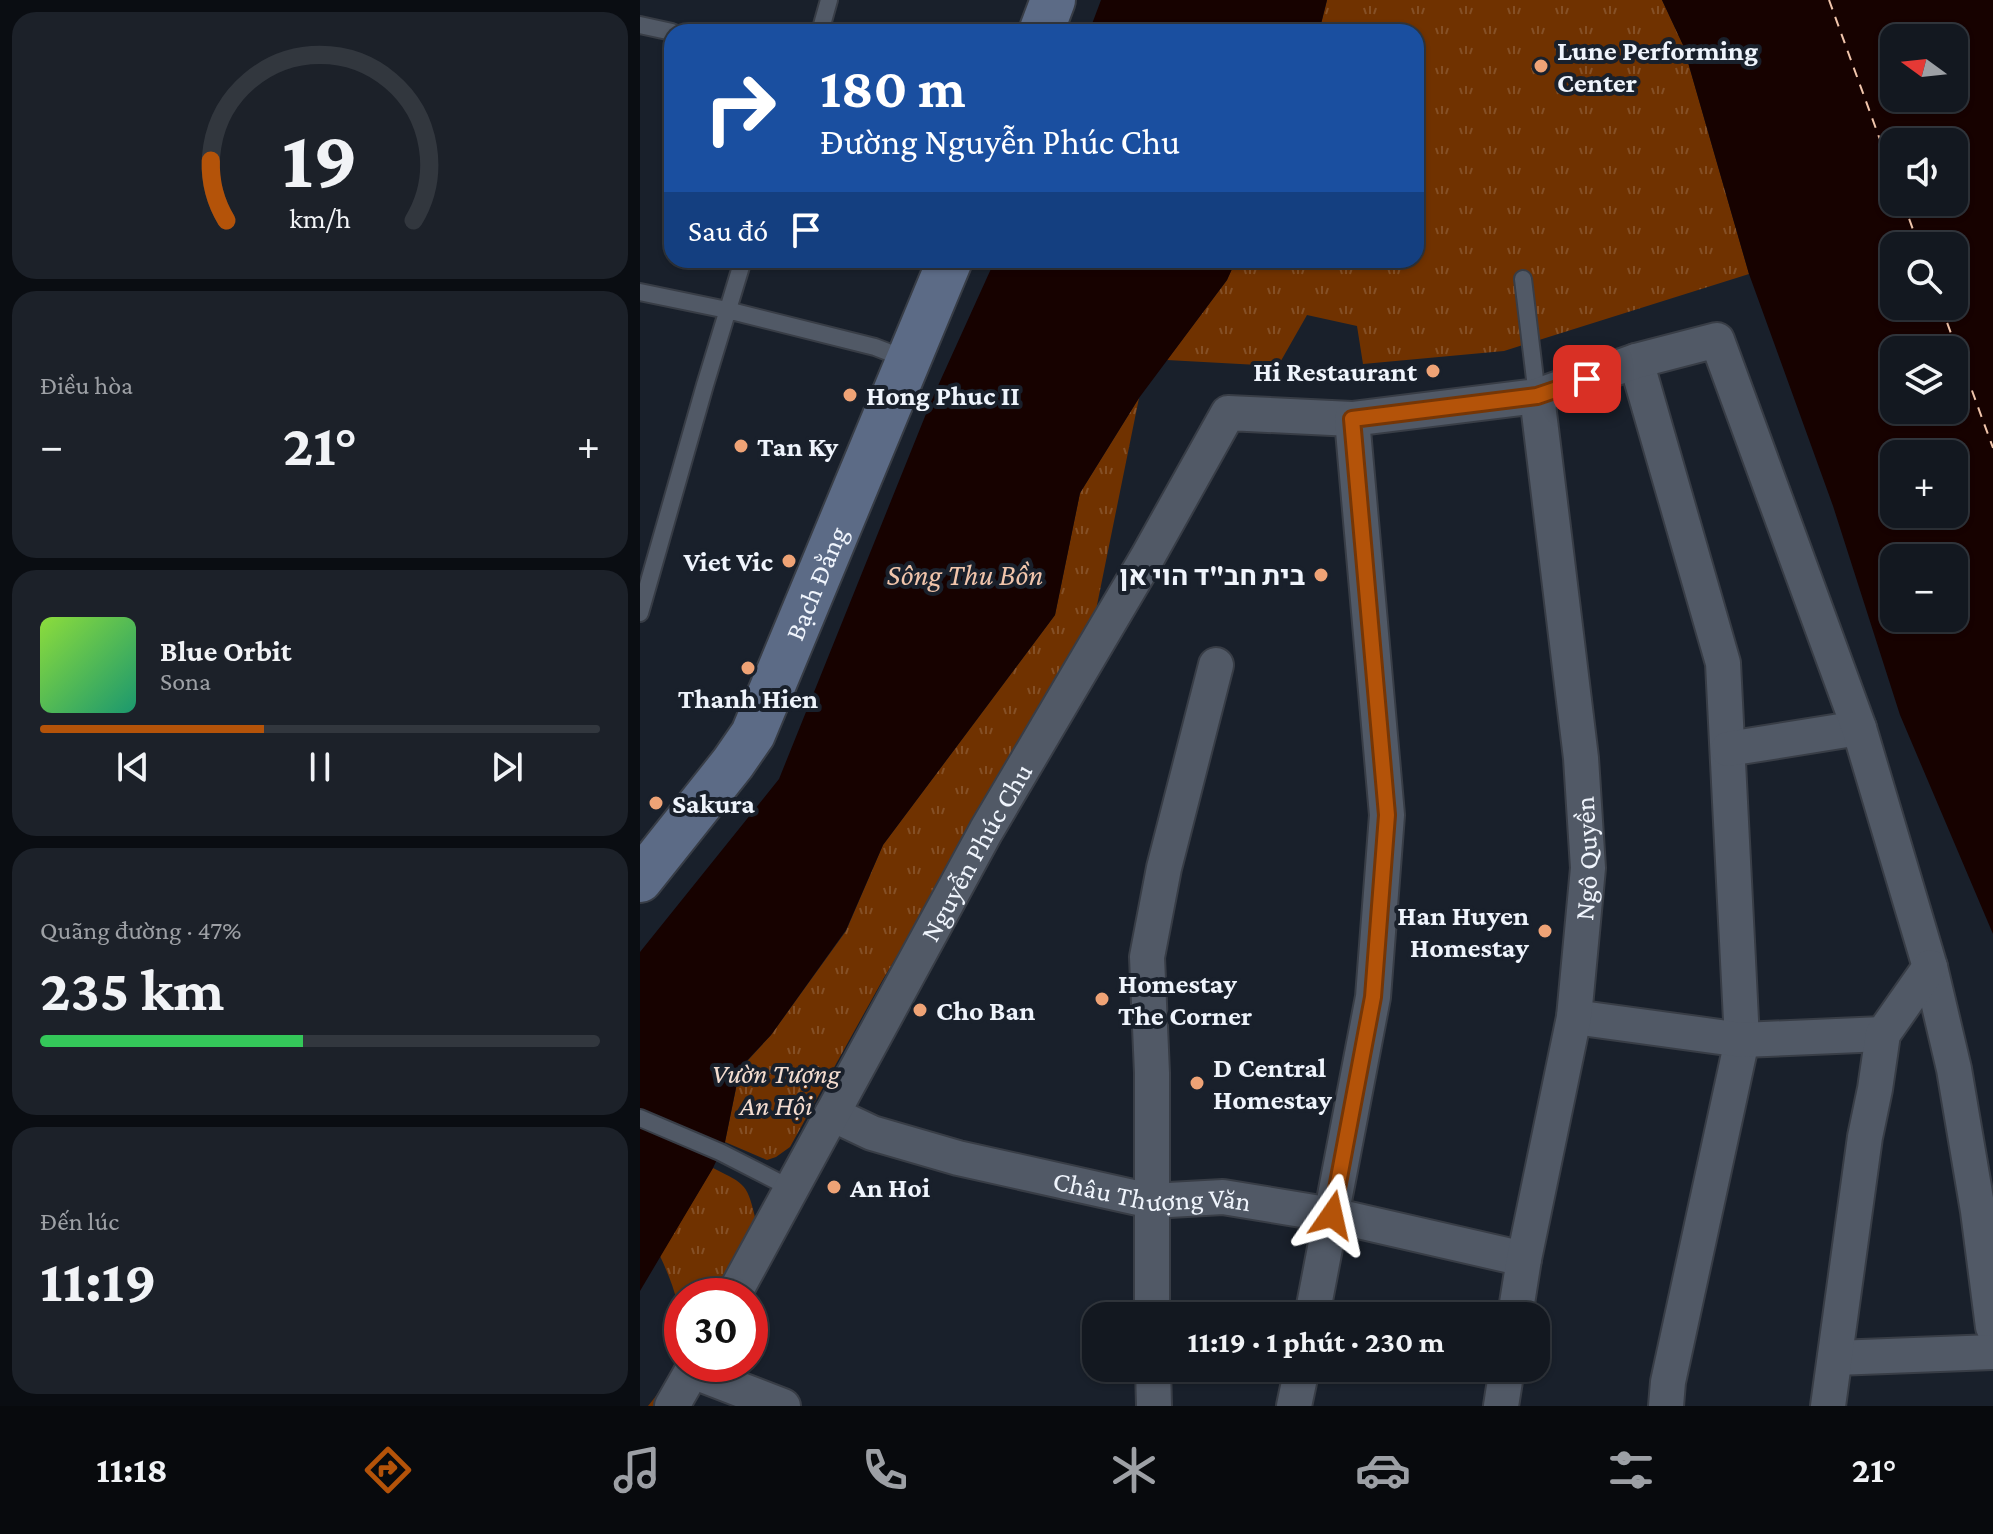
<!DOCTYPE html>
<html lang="vi">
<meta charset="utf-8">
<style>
body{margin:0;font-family:"Crimson Pro",Heebo,serif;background:#1c2129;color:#f1f3f6;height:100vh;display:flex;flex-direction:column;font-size:30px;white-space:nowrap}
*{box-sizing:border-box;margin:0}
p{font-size:26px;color:#9da0a5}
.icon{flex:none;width:44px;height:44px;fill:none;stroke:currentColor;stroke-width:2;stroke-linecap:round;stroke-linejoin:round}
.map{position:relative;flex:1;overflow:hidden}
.sheet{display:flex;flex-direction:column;gap:12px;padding:12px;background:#0a0d12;width:640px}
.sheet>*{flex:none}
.banner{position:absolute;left:24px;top:24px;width:760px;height:244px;border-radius:24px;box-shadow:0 2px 6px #0004,0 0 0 2px #32373e;background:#1a4fa0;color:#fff;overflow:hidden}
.needle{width:52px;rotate:285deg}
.buttons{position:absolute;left:1240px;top:24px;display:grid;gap:16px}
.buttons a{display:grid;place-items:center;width:88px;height:88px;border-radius:16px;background:#131820;box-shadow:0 2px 6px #0004,0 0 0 2px #32373e;font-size:40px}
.speed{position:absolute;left:24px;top:1278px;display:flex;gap:16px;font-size:40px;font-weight:700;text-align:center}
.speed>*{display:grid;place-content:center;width:104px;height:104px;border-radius:50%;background:#131820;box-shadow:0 2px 6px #0004,0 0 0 2px #32373e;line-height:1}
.speed .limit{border:12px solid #d22;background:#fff;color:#111}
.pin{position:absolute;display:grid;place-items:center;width:68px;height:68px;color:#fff;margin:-34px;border-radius:16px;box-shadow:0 4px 12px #0006}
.me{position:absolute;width:88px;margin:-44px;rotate:11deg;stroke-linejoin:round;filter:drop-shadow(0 0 6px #0008)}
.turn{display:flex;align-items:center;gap:28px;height:168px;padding:0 24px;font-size:36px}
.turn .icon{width:104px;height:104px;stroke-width:2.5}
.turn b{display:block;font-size:56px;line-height:68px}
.then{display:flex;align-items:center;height:76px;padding:0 24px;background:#0003;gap:16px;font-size:30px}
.big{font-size:60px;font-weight:700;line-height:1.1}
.sheet .card{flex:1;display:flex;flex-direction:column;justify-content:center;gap:12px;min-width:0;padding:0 28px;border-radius:24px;background:#1c2129}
.sheet .dial{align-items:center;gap:0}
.dial svg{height:208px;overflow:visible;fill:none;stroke:#32373e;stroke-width:7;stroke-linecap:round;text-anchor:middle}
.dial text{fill:#f1f3f6;stroke:none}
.song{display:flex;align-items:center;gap:24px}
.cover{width:96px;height:96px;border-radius:12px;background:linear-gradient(135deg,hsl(90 70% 55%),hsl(160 70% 35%))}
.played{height:8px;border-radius:4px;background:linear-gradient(90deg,#b45309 40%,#32373e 40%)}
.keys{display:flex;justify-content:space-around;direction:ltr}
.heat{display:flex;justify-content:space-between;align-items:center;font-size:44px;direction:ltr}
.charge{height:12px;border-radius:6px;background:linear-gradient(90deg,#34c759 47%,#32373e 0)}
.trip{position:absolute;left:442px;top:1302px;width:468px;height:80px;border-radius:24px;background:#131820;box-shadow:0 2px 6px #0004,0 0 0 2px #32373e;font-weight:700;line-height:80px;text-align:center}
.menu{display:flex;height:128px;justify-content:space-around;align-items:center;background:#080a0d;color:#9da0a5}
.menu .icon{width:56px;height:56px}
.menu .on{color:#b45309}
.menu b{font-size:36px;color:#f1f3f6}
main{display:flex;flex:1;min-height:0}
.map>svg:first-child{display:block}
.park{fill:url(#park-tufts)}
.water{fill:#170200;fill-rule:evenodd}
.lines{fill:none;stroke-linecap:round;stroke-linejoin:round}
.ferry{stroke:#f1c5ab;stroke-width:2;stroke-dasharray:10 8;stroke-linecap:butt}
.lane-casing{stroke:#383d46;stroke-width:20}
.street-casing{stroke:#383d46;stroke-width:38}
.secondary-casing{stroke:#383d46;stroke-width:48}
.lane{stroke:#515966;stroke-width:16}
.street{stroke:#515966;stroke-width:34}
.secondary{stroke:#5c6b86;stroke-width:44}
.route-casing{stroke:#753606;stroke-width:20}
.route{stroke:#b45309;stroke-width:14}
.poi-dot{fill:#efa376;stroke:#19202b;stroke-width:3}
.labels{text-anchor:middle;stroke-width:8;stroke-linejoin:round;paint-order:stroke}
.poi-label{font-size:28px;font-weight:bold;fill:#eff4fc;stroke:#19202b;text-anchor:start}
.street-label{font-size:28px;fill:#eff4fc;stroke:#19202b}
.park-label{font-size:28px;font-style:italic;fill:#f3dccf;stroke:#19202b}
.water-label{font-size:30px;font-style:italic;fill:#f1c5ab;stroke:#19202b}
</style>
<main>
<section class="sheet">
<div class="card dial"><svg viewBox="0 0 100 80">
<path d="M14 69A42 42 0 1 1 86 69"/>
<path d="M14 69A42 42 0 0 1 8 46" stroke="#b45309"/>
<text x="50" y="56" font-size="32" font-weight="700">19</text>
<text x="50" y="72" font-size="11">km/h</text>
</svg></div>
<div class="card"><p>Điều hòa</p>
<div class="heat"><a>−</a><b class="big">21°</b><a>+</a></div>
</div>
<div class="card">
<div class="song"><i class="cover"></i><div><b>Blue Orbit</b><p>Sona</p></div></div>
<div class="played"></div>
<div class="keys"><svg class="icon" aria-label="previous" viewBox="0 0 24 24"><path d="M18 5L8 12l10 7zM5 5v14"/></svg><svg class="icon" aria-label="pause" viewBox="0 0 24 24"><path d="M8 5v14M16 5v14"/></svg><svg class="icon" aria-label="next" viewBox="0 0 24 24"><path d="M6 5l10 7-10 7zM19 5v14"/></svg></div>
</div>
<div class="card"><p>Quãng đường · 47%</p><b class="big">235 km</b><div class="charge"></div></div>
<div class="card"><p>Đến lúc</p><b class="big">11:19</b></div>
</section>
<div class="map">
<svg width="1353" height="1406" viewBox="0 0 1353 1406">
<defs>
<pattern id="park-tufts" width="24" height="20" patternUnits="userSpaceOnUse" patternTransform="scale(2)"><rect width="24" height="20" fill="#703200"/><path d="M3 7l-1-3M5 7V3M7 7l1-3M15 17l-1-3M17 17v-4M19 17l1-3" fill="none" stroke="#855026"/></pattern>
</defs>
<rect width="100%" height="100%" fill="#19202b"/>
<path class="park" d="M687,0H1022L1043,45L1109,274L864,351L723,364L717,326L667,315L638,366L527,360L587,280L596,260H776V32H679Z
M499,398L456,610L315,859L242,981L150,1147L136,1157L127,1160L85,1142L100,1069L131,1035L206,931L243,845L415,615L440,493Z
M73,1168C107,1185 107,1184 116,1221L78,1296H42V1361L17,1406H8C52,1354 47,1314 20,1256Z"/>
<path class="water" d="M461,0H687L679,32H449Z
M1022,0H1353V934L1260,715L1193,506L1109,274L1043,45ZM1254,38H1314V98H1254ZM1254,142H1314V202H1254ZM1254,246H1314V306H1254ZM1254,350H1314V410H1254ZM1254,454H1314V514H1254ZM1254,558H1314V618H1254Z
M355,260H596L587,280L499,398L440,493L415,615L243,845L206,930L131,1035L100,1068L85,1142L73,1168L0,1291V952L139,779L292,399Z"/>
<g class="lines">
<path class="ferry" d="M1189,0L1254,178
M1263,202L1279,246
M1301,306L1353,448"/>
<defs>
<path id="lane" d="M0,25L32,32
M180,32L189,0
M883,279L897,396
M0,292L87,310L235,347L266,359
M0,613L65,385L103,260
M0,1118L80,1152L152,1189"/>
<g id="street">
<path d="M996,361L1083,663L1102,1040L1028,1382L1026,1406"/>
<path d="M1088,749L1219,728"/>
<path d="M934,1017L1102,1040L1243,1034"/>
<path id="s1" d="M192,1114L232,1133L318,1158L511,1201L583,1197L692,1215L884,1259"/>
<path id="s2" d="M93,1296L346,831L507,558L588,413L712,419L897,396L996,361L1077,340L1219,728L1290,967L1314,1069L1338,1211L1353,1327"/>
<path d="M512,1316V1073L507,957L524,868L576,665"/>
<path d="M672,1316L733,997L747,815L712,419"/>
<path id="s3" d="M875,1316L884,1259L934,1017L948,868L941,758L897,396"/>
<path d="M1195,1358L1353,1352"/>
<path d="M513,1368L514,1406"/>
<path d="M52,1371L143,1406"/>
<path d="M32,1406L56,1364"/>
<path d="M654,1406L662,1368"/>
<path d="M861,1406L867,1368"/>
<path d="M1188,1406L1225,1137L1235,1089L1243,1034L1290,967"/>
</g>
<g id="secondary">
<path d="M401,32L413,0"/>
<path id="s4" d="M0,880L93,763L113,734L310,260"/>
</g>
</defs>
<use href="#lane" class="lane-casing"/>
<use href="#street" class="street-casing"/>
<use href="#secondary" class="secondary-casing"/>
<use href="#lane" class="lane"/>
<use href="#street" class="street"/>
<use href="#secondary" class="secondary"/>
</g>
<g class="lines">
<defs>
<path id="route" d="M692,1215L733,997L747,815L712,419L897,396L947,379"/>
</defs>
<use href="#route" class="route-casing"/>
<use href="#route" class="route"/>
</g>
<g class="poi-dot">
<circle cx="901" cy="66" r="8"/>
<circle cx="793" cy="371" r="8"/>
<circle cx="210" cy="395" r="8"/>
<circle cx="101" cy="446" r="8"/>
<circle cx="149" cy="561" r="8"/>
<circle cx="681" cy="575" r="8"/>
<circle cx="108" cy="668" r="8"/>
<circle cx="16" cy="803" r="8"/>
<circle cx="905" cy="931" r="8"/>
<circle cx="462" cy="999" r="8"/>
<circle cx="280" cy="1010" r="8"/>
<circle cx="557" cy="1083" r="8"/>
<circle cx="194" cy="1187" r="8"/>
</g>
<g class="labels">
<g class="poi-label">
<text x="917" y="60">Lune Performing<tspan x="917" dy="32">Center</tspan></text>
<text x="777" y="381" text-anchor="end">Hi Restaurant</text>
<text x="226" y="405">Hong Phuc II</text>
<text x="117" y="456">Tan Ky</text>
<text x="133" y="571" text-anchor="end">Viet Vic</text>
<text x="665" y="585" text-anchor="end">בית חב"ד הוי אן</text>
<text x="108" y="708" text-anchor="middle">Thanh Hien</text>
<text x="32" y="813">Sakura</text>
<text x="889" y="925" text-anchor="end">Han Huyen<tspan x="889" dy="32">Homestay</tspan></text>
<text x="478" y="993">Homestay<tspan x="478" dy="32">The Corner</tspan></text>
<text x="296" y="1020">Cho Ban</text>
<text x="573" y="1077">D Central<tspan x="573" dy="32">Homestay</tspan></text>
<text x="210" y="1197">An Hoi</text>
</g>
<g class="street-label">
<text dy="10" stroke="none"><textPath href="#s4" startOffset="348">Bạch Đằng</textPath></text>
<text dy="10" stroke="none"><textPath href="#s2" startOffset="506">Nguyễn Phúc Chu</textPath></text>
<text dy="10" stroke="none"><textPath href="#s3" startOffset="464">Ngô Quyền</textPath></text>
<text dy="10" stroke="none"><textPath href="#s1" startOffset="332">Châu Thượng Văn</textPath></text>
</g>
<g class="park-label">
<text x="136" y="1083">Vườn Tượng<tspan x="136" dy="32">An Hội</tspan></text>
</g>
<g class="water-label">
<text x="325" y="585">Sông Thu Bồn</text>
</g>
</g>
</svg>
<div class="buttons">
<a><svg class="needle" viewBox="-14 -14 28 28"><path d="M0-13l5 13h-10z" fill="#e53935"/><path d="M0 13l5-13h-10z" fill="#9da0a5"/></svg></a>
<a><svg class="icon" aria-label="sound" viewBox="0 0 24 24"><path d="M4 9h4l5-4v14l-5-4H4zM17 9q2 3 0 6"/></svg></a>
<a><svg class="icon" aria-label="search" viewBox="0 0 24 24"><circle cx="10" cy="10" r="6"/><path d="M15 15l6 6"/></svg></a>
<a><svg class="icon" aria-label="layers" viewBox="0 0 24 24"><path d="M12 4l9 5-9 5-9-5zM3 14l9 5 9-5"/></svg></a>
<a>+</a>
<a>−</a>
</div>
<div class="speed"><div class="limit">30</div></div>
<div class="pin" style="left:947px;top:379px;background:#d93025"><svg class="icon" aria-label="arrive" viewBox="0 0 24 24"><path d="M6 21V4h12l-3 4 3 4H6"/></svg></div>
<svg class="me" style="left:692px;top:1215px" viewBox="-20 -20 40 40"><path d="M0-17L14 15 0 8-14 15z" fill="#b45309" stroke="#fff" stroke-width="4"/></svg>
<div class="trip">11:19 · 1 phút · 230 m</div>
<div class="banner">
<div class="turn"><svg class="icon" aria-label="right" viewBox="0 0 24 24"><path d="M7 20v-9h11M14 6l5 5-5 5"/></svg><div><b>180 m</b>Đường Nguyễn Phúc Chu</div></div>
<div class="then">Sau đó<svg class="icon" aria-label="arrive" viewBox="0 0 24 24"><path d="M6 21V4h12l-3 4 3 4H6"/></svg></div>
</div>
</div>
</main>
<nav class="menu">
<b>11:18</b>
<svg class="icon on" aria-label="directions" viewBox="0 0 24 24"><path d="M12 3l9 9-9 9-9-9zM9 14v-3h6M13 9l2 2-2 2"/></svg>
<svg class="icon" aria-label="music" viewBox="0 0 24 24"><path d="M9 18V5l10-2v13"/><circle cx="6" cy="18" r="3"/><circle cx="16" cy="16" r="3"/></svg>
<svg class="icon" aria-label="phone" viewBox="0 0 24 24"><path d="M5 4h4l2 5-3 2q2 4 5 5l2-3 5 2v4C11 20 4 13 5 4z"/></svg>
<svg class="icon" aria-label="climate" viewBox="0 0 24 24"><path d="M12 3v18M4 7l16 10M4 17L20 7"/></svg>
<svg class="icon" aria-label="car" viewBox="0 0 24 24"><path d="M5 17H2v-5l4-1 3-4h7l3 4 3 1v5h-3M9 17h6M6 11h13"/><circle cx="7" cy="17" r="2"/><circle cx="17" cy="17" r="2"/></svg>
<svg class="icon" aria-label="filters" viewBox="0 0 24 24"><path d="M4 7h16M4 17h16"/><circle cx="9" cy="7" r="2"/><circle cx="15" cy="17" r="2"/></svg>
<b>21°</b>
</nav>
